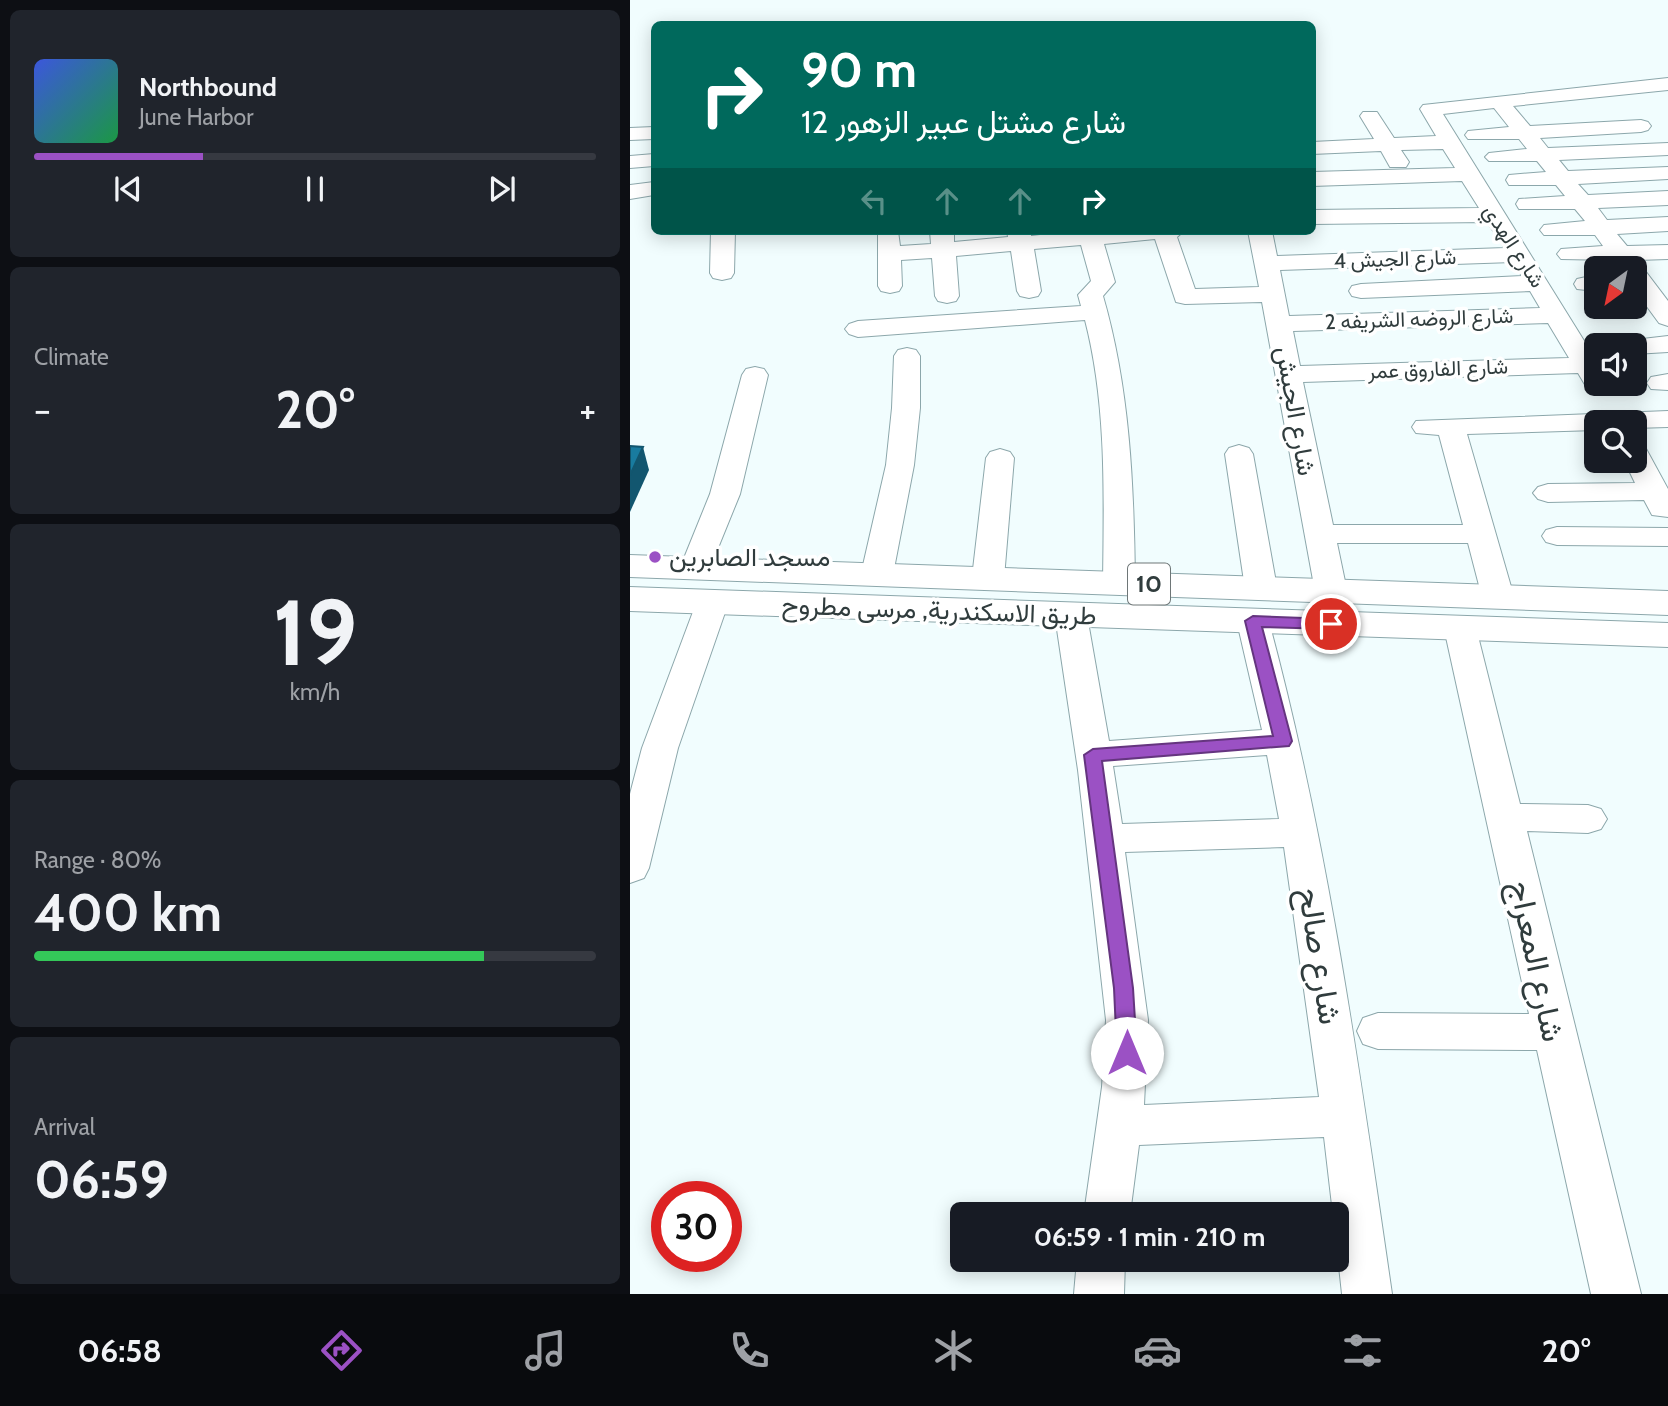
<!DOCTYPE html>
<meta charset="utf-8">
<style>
body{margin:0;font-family:Cabin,Vazirmatn,sans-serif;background:#20242c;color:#f1f3f6;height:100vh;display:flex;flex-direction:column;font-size:26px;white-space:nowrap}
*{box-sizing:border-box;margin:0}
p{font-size:23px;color:#9ea1a6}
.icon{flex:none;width:38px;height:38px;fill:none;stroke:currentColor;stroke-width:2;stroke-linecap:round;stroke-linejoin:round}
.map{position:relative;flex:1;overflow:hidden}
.details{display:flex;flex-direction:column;gap:10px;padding:10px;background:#0d0f14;width:630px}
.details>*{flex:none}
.top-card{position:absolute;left:21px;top:21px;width:665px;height:214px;border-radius:10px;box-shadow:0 4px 18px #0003;background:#00695c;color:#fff;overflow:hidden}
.needle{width:46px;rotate:213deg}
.fabs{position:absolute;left:954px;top:256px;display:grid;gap:14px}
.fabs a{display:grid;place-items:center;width:63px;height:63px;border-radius:10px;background:#171b24;box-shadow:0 4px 18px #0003;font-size:35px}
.speed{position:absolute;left:21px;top:1181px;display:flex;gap:14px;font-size:35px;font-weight:700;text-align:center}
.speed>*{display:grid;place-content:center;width:91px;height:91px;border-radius:50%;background:#171b24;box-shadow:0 4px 18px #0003;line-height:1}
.speed .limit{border:10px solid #d22;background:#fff;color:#111}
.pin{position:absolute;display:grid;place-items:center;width:60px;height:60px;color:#fff;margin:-30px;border:4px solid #fff;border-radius:50%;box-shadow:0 2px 7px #0007}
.me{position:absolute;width:77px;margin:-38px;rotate:0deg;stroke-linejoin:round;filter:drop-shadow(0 0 5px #0008)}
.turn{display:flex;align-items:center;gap:24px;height:147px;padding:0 35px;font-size:32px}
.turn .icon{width:91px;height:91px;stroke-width:2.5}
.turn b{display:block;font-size:49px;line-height:60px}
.lanes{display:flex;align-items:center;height:66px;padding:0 35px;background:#0003;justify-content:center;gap:35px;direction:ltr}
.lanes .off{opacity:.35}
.big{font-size:52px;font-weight:800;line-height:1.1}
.details .card{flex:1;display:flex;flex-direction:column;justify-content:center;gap:10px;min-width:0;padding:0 24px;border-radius:10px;background:#20242c}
.details .dial{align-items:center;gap:0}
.dial b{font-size:91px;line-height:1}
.song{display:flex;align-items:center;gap:21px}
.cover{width:84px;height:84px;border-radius:10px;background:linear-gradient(135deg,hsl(230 70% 55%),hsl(140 70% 35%))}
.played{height:7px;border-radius:4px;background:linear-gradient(90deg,#9b51c4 30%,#363941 30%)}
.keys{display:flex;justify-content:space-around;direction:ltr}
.heat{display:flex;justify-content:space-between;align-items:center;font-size:38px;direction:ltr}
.charge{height:10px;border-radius:5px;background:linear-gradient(90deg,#34c759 80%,#363941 0)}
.trip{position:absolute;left:320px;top:1202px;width:399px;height:70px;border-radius:10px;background:#171b24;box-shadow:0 4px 18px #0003;font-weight:800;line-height:70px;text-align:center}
.menu{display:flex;height:112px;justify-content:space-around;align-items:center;background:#090b0e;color:#9ea1a6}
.menu .icon{width:49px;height:49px}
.menu .on{color:#9b51c4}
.menu b{font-size:32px;color:#f1f3f6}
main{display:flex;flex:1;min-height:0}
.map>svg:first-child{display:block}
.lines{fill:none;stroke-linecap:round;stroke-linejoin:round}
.minor-casing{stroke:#8ca7ab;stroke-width:2}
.major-casing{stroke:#8ca7ab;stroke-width:2}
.minor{fill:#fff;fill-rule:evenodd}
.major{fill:#fff;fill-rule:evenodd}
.shaded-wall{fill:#12566f}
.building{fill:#197b9f;stroke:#12566f;stroke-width:2}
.route{fill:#9b51c4;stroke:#65357f;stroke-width:2}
.poi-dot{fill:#9b51c4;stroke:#fff;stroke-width:2.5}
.labels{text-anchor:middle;stroke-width:7;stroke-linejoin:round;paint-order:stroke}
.far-street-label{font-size:21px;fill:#303c3d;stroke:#fff}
.shield{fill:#fff;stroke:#6e7677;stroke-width:2}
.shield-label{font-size:24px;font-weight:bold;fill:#303c3d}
.street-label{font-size:26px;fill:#303c3d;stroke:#fff}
.poi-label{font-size:26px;fill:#303c3d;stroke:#fff;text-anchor:start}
.near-street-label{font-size:32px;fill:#303c3d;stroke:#fff}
</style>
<main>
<section class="details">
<div class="card">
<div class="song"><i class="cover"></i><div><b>Northbound</b><p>June Harbor</p></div></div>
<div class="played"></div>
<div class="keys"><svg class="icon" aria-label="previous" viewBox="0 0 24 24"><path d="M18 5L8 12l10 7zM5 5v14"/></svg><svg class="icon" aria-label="pause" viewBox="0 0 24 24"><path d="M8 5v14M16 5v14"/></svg><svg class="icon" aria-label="next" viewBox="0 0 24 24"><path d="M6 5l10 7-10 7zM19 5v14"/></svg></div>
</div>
<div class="card"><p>Climate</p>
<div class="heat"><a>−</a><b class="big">20°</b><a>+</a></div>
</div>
<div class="card dial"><b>19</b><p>km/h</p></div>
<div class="card"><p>Range · 80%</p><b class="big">400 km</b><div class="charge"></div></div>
<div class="card"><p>Arrival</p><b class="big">06:59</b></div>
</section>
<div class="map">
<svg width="1038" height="1294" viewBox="0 0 1038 1294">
<rect width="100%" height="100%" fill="#f1fdfe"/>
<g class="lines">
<defs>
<path id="minor" d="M1038,78V90L883,106L900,126L1011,120L1018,122L1021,126L1018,130L1011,132L910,138L918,148L1038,143V155L929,160L938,171L1038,167V179L948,184L958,195L1038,191V205L968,208L977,220L1038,217V231L987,234L997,246L1038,245V259L1007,260L1038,301V326L1029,323L1004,289V268H989L983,260L931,259L927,254L931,249L973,246L965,235H914L910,230L914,225L955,221L945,209H889L886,204L889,199L935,196L926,185H879L876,180L879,175L916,172L907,161H859L855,157L859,153L897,149L889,139H838L835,135L838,131L879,127L864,108L813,114L966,360V383H979L975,388L966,390L957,388L948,373L673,382L703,525H833L809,435L786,433L782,427L786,421L1038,411V427L1004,428V422H966V430L837,434L884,597L879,604L868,607L857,604L852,597L838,543H707L717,591L712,598L701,601L690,598L685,591L632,302L555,304L546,302L525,239L474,244L485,282L473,296C500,389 504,486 505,583L500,590L489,593L478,590L473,583C474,496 477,405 455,320L228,337L219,334L215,329L219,324L228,321L451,306L448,295L461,281L451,245L404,249L411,291L408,296L399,298L390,296L387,291L381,251L326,256L329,296L326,301L317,303L308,301L305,296L302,258L271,260L272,286L269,291L260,293L251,291L248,286V231H268L270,246L301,244L300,231H324V242L378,237L377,231H401V236L447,231H554L547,237L565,289L629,287L618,231H642L647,256L875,248L857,222L682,224V210L849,208L832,181L682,186V172L825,168L813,149L771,150L779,162L776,167H760L751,151L682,154V142L744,139L730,116L733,112H747L764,138L806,136L790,109L793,105ZM883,262L892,276L731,284L722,286L719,291L722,296L731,298L900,291L910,308L659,316L650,270ZM918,323L939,358L670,366L663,331Z
M24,127V139L0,140V128Z
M24,154V166L0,168V156Z
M24,182V195L0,199V185Z
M81,231H105L104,273L101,278L92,280L83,278L80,273Z
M956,277H966V291L947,289L944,284L947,279Z
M1038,336V352L1004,354V345H992L995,341Z
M277,348L286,350L290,356V408L284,465L263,574L258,581L247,584L236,581L231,574L256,465L262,408L264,356L268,350Z
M125,367L134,369L138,375L110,494L77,575L66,578L55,575L50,568L80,494L112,375L116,369Z
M1038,374V390L1021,389L1017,383L1021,377Z
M1004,443L1014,445L1038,489V517L1022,515L1014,500L918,502L908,499L903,493L908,487L918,484L1005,483L994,460H1004Z
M609,445L619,448L623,454L647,588L642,595L631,598L620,595L615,588L595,454L599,448Z
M370,449L380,452L384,458L374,578L369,585L358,588L347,585L342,578L356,458L360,452Z
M927,527L1038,528V546L927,545L916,542L912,536L916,530Z
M83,591L94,594L99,601L48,748L19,868L14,878L0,883V794L12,748L67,601L72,594Z
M441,606L452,609L457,616L479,741L632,730L607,622L611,615L623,611L635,615L639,622C698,842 729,1067 762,1294H712L707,1248V1214H703L694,1137L509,1145L500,1214H454L472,1087L476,1020L448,770L425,616L430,609ZM637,755L649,819L492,824L483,766ZM654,847L689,1097L514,1105L518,1020L495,852Z
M830,617L842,621L846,628L890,804L958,805L971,809L977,819L971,829L958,833L897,831L1011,1294H961L907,1050L748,1049L733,1044L727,1031L733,1018L748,1013L899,1014L814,628L818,621Z
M447,1260H495L494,1294H444Z"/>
<path id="major" d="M0,555L1038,591V615L0,577Z
M0,587L1038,623V647L0,611Z"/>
</defs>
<use href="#minor" class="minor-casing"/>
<use href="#major" class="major-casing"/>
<use href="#minor" class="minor"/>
<use href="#major" class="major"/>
</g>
<path class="shaded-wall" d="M13,447L19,470L0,512V475Z"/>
<path class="building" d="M0,446L13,447L0,475Z"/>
<path class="route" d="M623,616L701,619L709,624L701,629L632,627L662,741L659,746L472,761L503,988L507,1053L504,1059L497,1062L490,1059L487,1053L484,988L454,755L463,749L643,736L615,621Z"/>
<circle class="poi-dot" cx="25" cy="557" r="7"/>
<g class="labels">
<g class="far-street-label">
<text transform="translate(884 246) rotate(57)" y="7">شارع الهدي</text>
<text transform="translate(765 259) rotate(-2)" y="7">شارع الجيش 4</text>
<text transform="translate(789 319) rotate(-2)" y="7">شارع الروضه الشريفه 2</text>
<text transform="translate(808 369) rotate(-2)" y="7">شارع الفاروق عمر</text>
</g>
<rect class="shield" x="498" y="563.5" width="42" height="41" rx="5"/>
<g class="shield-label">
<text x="519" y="592">10</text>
</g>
<g class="street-label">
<text transform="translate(666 411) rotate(80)" y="9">شارع الجيش</text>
<text transform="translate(309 610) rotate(2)" y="9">طريق الاسكندرية, مرسى مطروح</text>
</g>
<g class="poi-label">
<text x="39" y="566">مسجد الصابرين</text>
</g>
<g class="near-street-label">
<text transform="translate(690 956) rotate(81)" y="11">شارع صالح</text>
<text transform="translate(907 961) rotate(78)" y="11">شارع المعراج</text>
</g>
</g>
</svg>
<div class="fabs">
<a><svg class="needle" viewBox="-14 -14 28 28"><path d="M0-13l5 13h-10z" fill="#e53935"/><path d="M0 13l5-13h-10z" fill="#9ea1a6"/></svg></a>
<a><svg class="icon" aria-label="sound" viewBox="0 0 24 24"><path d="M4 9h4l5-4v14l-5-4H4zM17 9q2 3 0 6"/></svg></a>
<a><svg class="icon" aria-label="search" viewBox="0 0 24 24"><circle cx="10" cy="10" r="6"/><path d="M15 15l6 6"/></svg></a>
</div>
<div class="speed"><div class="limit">30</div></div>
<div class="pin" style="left:701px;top:624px;background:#d93025"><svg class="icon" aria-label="arrive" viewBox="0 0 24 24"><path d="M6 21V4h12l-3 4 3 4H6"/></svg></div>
<svg class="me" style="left:497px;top:1053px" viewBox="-20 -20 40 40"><circle r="19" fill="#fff"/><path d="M0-13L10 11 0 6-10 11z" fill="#9b51c4"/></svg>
<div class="trip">06:59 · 1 min · 210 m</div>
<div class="top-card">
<div class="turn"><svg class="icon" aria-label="right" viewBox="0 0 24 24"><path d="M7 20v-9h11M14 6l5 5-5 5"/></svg><div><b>90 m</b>شارع مشتل عبير الزهور 12</div></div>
<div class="lanes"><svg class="icon off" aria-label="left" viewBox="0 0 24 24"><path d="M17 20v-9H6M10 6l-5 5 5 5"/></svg><svg class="icon off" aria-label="ahead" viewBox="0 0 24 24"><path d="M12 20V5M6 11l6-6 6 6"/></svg><svg class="icon off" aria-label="ahead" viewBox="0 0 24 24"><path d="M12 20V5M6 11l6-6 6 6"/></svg><svg class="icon" aria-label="right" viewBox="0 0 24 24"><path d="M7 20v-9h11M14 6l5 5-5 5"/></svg></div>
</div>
</div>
</main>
<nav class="menu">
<b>06:58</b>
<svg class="icon on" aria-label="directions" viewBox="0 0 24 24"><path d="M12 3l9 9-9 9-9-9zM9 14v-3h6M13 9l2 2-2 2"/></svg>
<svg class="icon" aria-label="music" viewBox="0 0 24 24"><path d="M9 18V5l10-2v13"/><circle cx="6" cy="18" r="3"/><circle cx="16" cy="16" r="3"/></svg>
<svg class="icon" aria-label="phone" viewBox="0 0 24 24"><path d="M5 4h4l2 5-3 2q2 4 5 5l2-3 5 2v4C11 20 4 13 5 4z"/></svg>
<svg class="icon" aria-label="climate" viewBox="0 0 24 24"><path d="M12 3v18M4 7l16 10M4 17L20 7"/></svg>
<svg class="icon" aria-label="car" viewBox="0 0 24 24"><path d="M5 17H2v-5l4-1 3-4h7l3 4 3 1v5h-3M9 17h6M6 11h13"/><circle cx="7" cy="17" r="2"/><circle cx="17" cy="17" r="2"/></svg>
<svg class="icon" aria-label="filters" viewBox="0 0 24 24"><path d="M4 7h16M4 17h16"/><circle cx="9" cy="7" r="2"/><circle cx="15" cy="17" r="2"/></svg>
<b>20°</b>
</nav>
